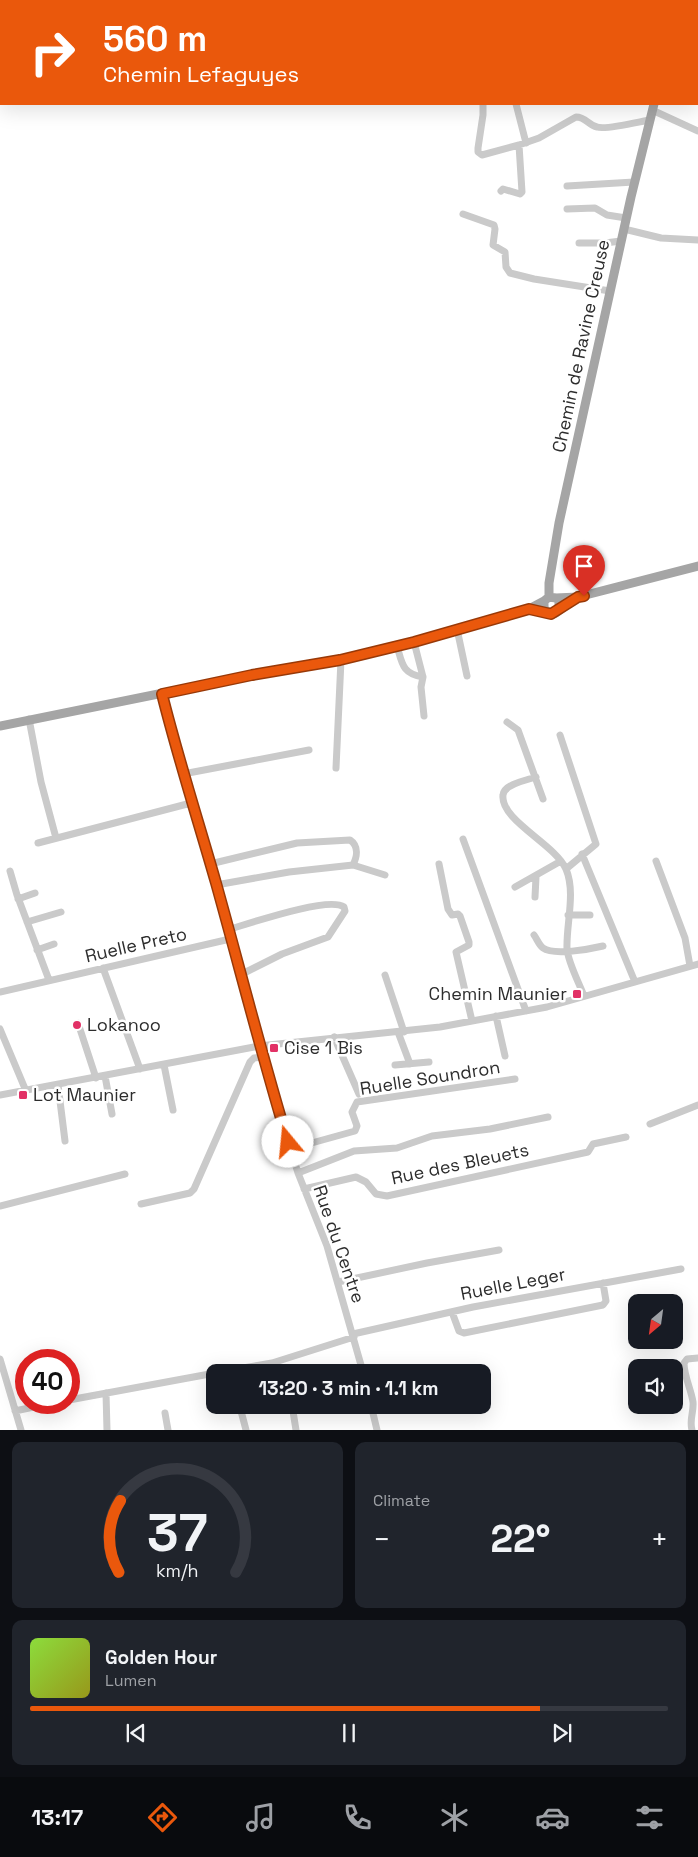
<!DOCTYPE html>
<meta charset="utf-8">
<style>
body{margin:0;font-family:"Space Grotesk",sans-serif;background:#20242c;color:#f1f3f6;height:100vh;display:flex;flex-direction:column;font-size:19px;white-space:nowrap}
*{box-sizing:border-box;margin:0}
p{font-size:16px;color:#9ea1a6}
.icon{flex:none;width:28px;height:28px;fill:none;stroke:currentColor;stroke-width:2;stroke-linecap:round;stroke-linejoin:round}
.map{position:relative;height:1430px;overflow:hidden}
.side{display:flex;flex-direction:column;gap:12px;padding:12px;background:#0d0f14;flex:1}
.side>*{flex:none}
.hud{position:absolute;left:0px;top:0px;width:699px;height:105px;box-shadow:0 5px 20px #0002;background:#ea580c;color:#fff;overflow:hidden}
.needle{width:32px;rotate:209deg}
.buttons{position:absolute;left:628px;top:1294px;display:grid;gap:10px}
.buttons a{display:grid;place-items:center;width:55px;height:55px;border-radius:10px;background:#171b24;box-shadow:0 5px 20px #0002;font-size:25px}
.speed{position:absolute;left:15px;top:1349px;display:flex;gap:10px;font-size:25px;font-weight:700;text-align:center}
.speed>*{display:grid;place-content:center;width:65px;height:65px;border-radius:50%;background:#171b24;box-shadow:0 5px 20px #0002;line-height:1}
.speed .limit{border:8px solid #d22;background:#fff;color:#111}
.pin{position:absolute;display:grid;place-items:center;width:42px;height:42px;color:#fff;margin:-51px -21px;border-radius:50% 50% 50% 0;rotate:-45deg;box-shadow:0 0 5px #0007}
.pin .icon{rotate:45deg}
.me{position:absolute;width:55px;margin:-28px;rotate:343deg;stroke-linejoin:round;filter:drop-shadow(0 0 4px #0008)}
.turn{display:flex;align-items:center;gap:18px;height:105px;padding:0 20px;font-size:22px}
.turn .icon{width:65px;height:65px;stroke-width:2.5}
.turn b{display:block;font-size:35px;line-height:42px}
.big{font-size:38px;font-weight:700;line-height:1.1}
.side .tile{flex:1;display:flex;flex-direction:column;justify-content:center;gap:8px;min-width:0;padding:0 18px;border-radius:10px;background:#20242c}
.side .dial{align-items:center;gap:0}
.dial svg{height:130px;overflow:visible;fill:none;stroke:#363941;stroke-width:7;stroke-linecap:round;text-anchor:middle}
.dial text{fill:#f1f3f6;stroke:none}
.song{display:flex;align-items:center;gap:15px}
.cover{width:60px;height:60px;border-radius:8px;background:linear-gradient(135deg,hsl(90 70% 55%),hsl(60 70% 35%))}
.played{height:5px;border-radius:2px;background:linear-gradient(90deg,#ea580c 80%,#363941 80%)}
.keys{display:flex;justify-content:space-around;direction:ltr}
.heat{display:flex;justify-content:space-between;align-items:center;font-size:28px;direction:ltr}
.side .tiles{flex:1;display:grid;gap:12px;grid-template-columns:1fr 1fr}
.tile:last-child{grid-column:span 2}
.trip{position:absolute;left:206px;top:1364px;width:285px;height:50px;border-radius:10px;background:#171b24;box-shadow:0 5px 20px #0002;font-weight:700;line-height:50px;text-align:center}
.tab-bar{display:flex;height:80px;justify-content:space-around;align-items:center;background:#090b0e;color:#9ea1a6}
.tab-bar .icon{width:35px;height:35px}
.tab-bar .selected{color:#ea580c}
.tab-bar b{font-size:22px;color:#f1f3f6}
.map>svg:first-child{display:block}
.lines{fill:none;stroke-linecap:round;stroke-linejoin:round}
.minor{stroke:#cacaca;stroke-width:7}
.major{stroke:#a5a5a5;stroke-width:9}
.route-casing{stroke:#983908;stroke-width:12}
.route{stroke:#ea580c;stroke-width:9}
.poi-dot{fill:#e23166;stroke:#fff;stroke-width:2}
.labels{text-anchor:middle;stroke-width:5;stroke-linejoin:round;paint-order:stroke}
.street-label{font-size:18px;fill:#2d2d2d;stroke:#fff}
.poi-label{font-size:18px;fill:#2d2d2d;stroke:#fff;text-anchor:start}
</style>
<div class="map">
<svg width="698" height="1430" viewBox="0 0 698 1430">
<rect width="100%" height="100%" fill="#fff"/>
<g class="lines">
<path class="minor" d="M303,0V1
M387,0V1
M520,0V1
M627,1L629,0
M483,104V115L478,148V152L482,155L519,145L539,138L576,117C586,117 588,125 597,127C606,130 638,122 649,120
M516,104L526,143
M652,110L698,131
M567,186L634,182
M501,191L503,189L520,194L522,192L519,145
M567,209L595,208L607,215L626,218
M463,214L494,225L495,229L493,245L505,252L506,267L510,273L534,279L610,291
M624,229L661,238L698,240
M579,243H605L621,241
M457,629L467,676
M414,642L423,677L421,687L424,716
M397,646C402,663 402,674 423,677
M162,694L183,774L216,885L262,1057L298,1173L327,1246L363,1372
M29,719L41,782L56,838
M507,722L518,730L543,799
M560,735L596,844L566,869
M336,768L341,660
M183,774L309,750
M536,777C527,780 504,784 503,795C500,820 555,844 566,869C576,893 566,924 567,949C568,962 579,983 584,996
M463,839L526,1011
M38,843L191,803
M582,854L635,982
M656,861L685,938L690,966
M210,864L297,843L350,840C359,846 357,857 353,865
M439,864L448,909L452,915L458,914L460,916L469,942V945L456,952L472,1021
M10,871L17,895L49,980
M216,885L289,872L353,865L385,875
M515,887L561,861
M535,897L536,877
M18,899L35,893
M568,915H590
M27,922L61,912
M227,930C248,924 328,896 344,907L345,911L328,937L282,954L240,975
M534,935C537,939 539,945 543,948C554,956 590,949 603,946
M37,950L54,944
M103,968L140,1069
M385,975L404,1032
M0,992L230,939
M496,1016L505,1056
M78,1023L96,1078
M0,1029L26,1091
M398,1032L410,1064
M334,1037L359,1094
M164,1065L173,1110
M395,1065L429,1062
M105,1076L112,1114
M58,1085L65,1141
M0,1095L259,1046L440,1027L547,1007L698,964
M650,1124L698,1105
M290,1149L355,1131L357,1126L352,1112L357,1102L515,1079
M298,1173L354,1151L397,1148L432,1136L490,1129L548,1117
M304,1189L356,1177L366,1182L376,1194L387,1196L588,1152L593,1144L626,1137
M141,1204L190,1193L194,1189L250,1062L254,1058L262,1057
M0,1206L125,1174
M338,1282L427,1263L499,1250
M452,1312L459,1331L464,1333L603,1305L606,1301L603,1283
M353,1334L473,1307L681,1269
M0,1359L21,1430
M219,1372L272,1363L354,1337
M106,1393L107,1430
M69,1400L215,1373
M292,1405L296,1430
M371,1405L377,1430
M371,1407L383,1405
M15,1411L57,1402
M241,1411L246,1430
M165,1413L168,1430
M692,1430C689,1420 694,1412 693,1402C691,1389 684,1376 684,1363L687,1359L698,1358"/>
<path class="major" d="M690,1L691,0
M549,597V583L559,523L631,197L654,104
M556,598L578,597L698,566
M559,610V601L556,598L549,597L544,601V609L551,614L556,613L575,599
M0,726L252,675L341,660L414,642L529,609L544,601"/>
</g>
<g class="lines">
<defs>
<path id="route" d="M288,1142C262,1056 240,969 216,883C198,820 178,758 162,694L252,675L340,660L414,642L529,609L551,614L578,597L584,596"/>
</defs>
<use href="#route" class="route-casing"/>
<use href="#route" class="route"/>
</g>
<g class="poi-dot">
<rect x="572" y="989" width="10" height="10" rx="2.5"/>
<circle cx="77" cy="1025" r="5"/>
<rect x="269" y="1043" width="10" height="10" rx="2.5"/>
<rect x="18" y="1090" width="10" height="10" rx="2.5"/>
</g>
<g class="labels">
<g class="street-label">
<text transform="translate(581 346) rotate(-78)" y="6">Chemin de Ravine Creuse</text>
<text transform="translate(136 945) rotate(-13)" y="6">Ruelle Preto</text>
<text transform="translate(430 1078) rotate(-9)" y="6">Ruelle Soundron</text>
<text transform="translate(460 1164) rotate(-12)" y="6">Rue des Bleuets</text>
<text transform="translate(339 1244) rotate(71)" y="6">Rue du Centre</text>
<text transform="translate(513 1284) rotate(-11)" y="6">Ruelle Leger</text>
</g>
<g class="poi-label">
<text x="567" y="1000" text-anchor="end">Chemin Maunier</text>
<text x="87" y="1031">Lokanoo</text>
<text x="284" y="1054">Cise 1 Bis</text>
<text x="33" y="1101">Lot Maunier</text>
</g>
</g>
</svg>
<div class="buttons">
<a><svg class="needle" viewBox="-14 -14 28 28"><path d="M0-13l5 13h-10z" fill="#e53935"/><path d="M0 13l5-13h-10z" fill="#9ea1a6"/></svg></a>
<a><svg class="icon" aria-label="sound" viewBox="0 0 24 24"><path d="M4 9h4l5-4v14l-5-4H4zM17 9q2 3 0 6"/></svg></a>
</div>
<div class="speed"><div class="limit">40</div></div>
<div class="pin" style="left:584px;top:596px;background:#d93025"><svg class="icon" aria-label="arrive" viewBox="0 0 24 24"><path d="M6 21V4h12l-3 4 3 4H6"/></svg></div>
<svg class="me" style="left:288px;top:1142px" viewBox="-20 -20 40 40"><circle r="19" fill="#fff"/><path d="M0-13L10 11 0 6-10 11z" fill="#ea580c"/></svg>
<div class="trip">13:20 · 3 min · 1.1 km</div>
<div class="hud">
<div class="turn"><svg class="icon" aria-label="right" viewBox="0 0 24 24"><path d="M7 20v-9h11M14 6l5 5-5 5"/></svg><div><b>560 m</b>Chemin Lefaguyes</div></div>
</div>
</div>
<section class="side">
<div class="tiles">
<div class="tile dial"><svg viewBox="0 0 100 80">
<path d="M14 69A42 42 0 1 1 86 69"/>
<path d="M14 69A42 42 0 0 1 15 25" stroke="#ea580c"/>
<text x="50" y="56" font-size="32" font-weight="700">37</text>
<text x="50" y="72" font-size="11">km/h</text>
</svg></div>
<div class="tile"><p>Climate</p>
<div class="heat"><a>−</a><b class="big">22°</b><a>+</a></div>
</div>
<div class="tile">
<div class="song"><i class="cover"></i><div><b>Golden Hour</b><p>Lumen</p></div></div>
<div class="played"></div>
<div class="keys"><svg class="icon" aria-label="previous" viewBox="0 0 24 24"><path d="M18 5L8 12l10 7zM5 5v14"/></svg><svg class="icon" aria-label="pause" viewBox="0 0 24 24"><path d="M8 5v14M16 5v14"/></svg><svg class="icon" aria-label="next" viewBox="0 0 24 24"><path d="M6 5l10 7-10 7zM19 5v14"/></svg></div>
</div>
</div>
</section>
<nav class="tab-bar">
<b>13:17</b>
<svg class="icon selected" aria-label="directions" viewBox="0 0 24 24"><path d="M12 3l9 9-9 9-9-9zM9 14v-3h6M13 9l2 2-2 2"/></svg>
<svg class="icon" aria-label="music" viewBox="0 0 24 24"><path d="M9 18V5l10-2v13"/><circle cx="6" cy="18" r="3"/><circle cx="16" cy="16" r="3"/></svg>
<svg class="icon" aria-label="phone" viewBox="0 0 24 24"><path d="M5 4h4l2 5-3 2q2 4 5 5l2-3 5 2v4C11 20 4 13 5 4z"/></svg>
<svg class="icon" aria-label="climate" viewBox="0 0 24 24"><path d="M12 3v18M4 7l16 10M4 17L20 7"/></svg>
<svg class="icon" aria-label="car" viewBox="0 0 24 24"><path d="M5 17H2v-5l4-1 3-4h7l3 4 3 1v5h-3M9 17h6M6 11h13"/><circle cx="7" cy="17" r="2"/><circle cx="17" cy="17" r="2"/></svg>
<svg class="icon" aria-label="filters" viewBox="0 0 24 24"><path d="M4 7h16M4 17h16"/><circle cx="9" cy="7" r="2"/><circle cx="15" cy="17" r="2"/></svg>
</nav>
